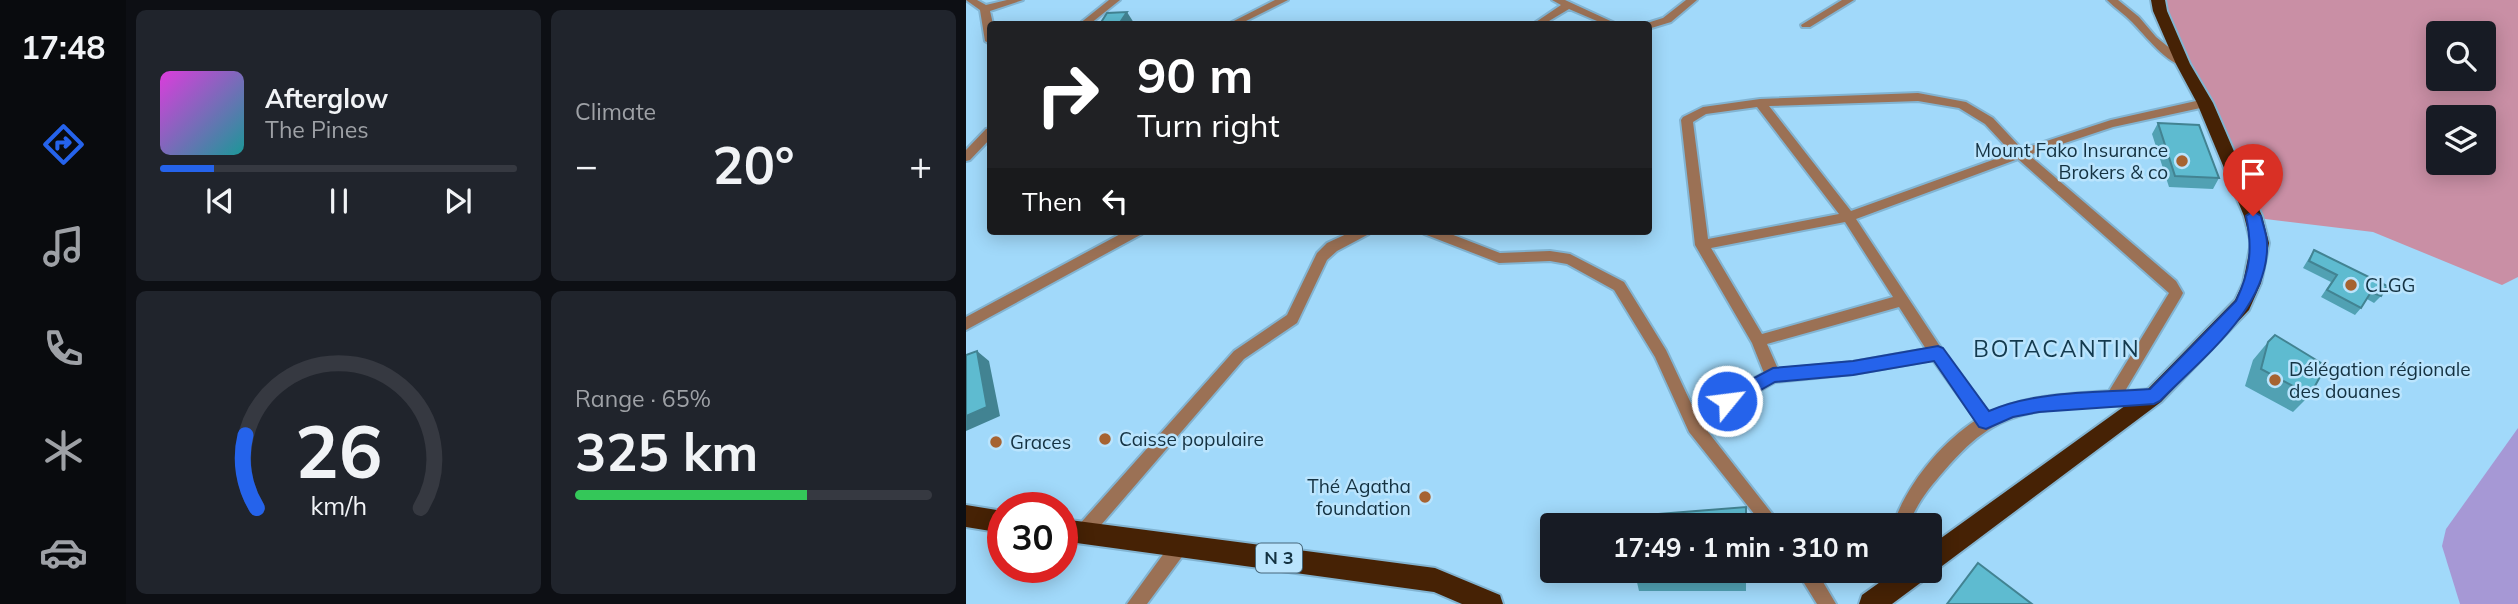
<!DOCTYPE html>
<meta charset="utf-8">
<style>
body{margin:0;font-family:Mulish,sans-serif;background:#20242c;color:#f1f3f6;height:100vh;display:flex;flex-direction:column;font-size:26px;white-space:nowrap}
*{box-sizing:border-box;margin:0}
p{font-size:23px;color:#9ea1a6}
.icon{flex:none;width:38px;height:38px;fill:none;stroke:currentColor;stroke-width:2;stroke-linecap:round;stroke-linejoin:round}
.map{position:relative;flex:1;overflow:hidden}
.panel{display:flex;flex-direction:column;gap:10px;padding:10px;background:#0d0f14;width:840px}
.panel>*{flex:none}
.banner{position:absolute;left:21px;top:21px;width:665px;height:214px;border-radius:7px;box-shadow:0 4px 18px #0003;background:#202124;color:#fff;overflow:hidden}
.tools{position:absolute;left:1460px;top:21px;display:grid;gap:14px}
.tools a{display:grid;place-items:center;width:70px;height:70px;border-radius:7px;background:#171b24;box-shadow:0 4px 18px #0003;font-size:35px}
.speed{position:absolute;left:21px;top:492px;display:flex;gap:14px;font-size:35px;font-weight:700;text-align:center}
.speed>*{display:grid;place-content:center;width:91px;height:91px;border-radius:50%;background:#171b24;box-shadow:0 4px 18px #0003;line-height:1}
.speed .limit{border:10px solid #d22;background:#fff;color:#111}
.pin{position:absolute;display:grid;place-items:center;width:60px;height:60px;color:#fff;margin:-72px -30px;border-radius:50% 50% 50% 0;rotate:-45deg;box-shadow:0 0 7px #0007}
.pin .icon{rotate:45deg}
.me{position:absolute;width:77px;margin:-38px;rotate:61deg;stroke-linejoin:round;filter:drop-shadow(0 0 5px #0008)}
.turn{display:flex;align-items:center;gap:24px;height:147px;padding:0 35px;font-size:32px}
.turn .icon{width:91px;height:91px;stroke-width:2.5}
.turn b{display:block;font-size:49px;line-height:60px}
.then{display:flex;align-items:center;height:66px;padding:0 35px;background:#0003;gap:14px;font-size:26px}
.big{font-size:52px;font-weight:700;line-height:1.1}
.panel .card{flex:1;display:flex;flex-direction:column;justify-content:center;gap:10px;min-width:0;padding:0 24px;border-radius:10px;background:#20242c}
.panel .dial{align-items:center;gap:0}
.dial svg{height:182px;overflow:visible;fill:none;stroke:#363941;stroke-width:7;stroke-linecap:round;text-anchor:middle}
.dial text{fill:#f1f3f6;stroke:none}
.song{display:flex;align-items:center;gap:21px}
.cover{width:84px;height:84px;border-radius:10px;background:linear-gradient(135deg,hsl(300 70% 55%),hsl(180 70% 35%))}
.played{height:7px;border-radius:4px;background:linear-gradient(90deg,#2563eb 15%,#363941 15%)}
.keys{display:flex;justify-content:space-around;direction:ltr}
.heat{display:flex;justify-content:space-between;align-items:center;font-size:38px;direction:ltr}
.charge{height:10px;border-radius:5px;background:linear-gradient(90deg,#34c759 65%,#363941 0)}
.panel .tiles{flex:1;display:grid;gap:10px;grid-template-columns:repeat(2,1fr)}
.trip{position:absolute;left:574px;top:513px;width:402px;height:70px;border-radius:7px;background:#171b24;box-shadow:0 4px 18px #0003;font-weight:700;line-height:70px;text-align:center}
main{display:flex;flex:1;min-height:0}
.menu{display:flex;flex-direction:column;width:126px;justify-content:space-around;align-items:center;background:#090b0e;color:#9ea1a6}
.menu .icon{width:49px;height:49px}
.menu .current{color:#2563eb}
.menu b{font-size:32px;color:#f1f3f6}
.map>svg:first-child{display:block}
.green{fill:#c98fa5;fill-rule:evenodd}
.water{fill:#a698d5}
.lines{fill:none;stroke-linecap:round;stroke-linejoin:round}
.minor-casing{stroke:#82b4d2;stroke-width:4}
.tertiary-casing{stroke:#82b4d2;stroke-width:4}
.trunk-casing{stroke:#82b4d2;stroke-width:4}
.minor{fill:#9b7155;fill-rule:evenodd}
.tertiary{fill:#9b7155;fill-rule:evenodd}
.trunk{fill:#462205;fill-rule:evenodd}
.wall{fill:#51a1b3}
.shaded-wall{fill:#428392}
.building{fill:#5ebbd0;stroke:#428392;stroke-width:2}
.route{fill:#2563eb;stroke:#184099;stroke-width:2}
.poi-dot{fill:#a66331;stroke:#bae4fd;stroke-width:2.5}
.labels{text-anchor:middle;stroke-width:5;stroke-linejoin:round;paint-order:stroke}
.shield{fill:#bae4fd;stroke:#46677a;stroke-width:2}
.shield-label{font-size:18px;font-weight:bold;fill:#143242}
.poi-label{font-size:19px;fill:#143242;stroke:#bae4fd;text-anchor:start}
.quarter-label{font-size:23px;letter-spacing:2px;fill:#133a4e;stroke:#bae4fd}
</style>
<main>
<nav class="menu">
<b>17:48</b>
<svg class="icon current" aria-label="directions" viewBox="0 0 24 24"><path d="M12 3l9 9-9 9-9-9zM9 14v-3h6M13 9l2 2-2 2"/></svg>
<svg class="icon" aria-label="music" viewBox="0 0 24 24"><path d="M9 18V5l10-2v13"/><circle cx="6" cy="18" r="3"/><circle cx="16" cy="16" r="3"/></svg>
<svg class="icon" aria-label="phone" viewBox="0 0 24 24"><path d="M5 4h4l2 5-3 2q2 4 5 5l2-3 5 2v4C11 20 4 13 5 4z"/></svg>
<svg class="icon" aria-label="climate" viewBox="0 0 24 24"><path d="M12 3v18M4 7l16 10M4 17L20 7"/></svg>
<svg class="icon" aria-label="car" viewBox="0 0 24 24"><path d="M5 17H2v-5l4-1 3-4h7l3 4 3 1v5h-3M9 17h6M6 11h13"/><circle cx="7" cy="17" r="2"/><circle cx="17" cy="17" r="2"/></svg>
</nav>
<section class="panel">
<div class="tiles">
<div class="card">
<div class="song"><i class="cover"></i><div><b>Afterglow</b><p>The Pines</p></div></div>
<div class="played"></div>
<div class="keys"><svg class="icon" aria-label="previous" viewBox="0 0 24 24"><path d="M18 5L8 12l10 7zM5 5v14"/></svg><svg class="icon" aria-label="pause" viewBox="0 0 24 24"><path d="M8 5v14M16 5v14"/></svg><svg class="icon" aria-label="next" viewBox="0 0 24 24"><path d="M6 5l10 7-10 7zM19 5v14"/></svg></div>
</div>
<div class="card"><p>Climate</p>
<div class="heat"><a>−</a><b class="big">20°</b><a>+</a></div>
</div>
<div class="card dial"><svg viewBox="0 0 100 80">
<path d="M14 69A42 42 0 1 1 86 69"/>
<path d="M14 69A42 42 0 0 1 9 37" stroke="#2563eb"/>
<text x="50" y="56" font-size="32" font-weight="700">26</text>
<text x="50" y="72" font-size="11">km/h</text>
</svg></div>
<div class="card"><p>Range · 65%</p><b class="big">325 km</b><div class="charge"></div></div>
</div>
</section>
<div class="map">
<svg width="1552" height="604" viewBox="0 0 1552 604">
<rect width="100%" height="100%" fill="#a1d9fa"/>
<path class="green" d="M1195,0H1552V277L1536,285L1407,232L1291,218L1195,9ZM1472,33H1517V79H1472ZM1472,117H1517V163H1472Z"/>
<path class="water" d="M1552,428V604H1494L1476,546L1480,529Z"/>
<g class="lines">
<defs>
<path id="minor" d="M0,0H11L20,5L41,0H57L24,11L27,24H24V44L19,41L14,10Z
M309,0H322L274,24H262Z
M586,0H599L651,24H638L603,9L578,24H567L595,5Z
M720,0H731L705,22L682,29V24H678L697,18Z
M876,0H888L844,27H836L835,25Z
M1141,0H1152L1173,17L1190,37L1221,62V66C1204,68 1178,34 1166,22C1158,14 1149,8 1141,0Z
M952,93L1000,102L1027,118L1056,149L1145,120L1239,99L1245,103L1239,107L1147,127L1063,155L1210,281L1217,293L1215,297L1159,391L1188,389L1193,391L1196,396L1193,401C1173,408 1146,404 1124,406C1053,411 1025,416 978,471C964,487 950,504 943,525H927C941,484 974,444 1010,420L967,360L887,374L809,382L766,406L739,428L815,525H797L723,432L689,357L648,290L601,264L584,261L533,263L458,234L456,231H477L534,253L584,251L604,254L658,282L700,350L731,416L756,396L798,373L786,343L729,245L715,120L717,117L737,107L794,99ZM952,101L993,108L1019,124L1046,153L885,211L803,106ZM791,107L873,214L742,239L727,122L740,114ZM1052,159L1203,293L1143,391C1103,394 1059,395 1023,413L989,369L890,219ZM879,222L927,297L796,334L745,248ZM933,307L960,349L887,362L812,369L801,344Z
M160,231H178L176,234L0,330V317Z
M387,231H405L403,234L371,251L361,260L331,323L278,359L123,539L117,541L111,539L108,533L111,527L268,351L321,315L351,253L361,243Z
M215,536L221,538L224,544L221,550L181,604H161L209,538Z
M830,570H850L870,604H851Z"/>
<path id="tertiary" d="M143,0H154L124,24H113Z
M24,128V139L4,160L0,161V150L20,129Z"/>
<path id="trunk" d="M1185,0H1199L1201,11L1224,64L1247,103L1296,216L1303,243L1295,283L1283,310L1195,402L972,569L963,572L961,578L926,604H893L896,595L931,570H964V546L1181,390L1269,300L1277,283L1285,243L1278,216L1231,103L1210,64L1187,11Z
M0,505L37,511V533L0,527Z
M96,519L469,568L534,595L537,604H496L468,592L96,541Z"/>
</defs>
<use href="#minor" class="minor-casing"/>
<use href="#tertiary" class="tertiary-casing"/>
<use href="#trunk" class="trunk-casing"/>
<use href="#minor" class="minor"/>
<use href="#tertiary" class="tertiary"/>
<use href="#trunk" class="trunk"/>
</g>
<path class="wall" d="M1192,123L1253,178L1247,189L1203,187L1186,134Z
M1348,250L1415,296L1408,303L1401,299L1395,308L1389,315L1355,297L1365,282L1337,268L1343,258Z
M1302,342L1344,395L1327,412L1279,386L1287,360Z
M780,570V591H673L670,578Z"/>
<path class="shaded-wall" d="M161,12L168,23L167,24H153Z
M11,351L23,361L34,416L0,431V416Z"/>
<path class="building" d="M161,12L153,24H134L141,13Z
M1192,123L1233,125L1253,178L1209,176Z
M1348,250L1421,286L1415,296L1405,292L1395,308L1361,290L1371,275L1343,261Z
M1309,335L1360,366L1344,395L1295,369L1302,342Z
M11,351L21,407L0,416V355Z
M780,507V525H668V516Z
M1012,563L1066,604H981Z
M669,570H780V577L670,578Z"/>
<path class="route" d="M1287,211L1295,216C1297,225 1301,235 1301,243C1304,307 1235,359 1194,401L1188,404L1073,412L1047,417L1020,429L1013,427L968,361L887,375L809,382L761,409L754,406L752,401L754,396L807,368L887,361L972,346L977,348L1023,411C1072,390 1131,393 1184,389L1270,301C1284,271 1287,249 1280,216Z"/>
<g class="poi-dot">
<circle cx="1216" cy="161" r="7"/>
<circle cx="1385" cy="285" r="7"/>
<circle cx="1309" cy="380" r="7"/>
<circle cx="139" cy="439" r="7"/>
<circle cx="30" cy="442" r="7"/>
<circle cx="459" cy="497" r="7"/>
</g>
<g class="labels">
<rect class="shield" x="290" y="543.5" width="46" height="29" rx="5"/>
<g class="shield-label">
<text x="313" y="564">N 3</text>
</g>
<g class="poi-label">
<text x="1202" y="157" text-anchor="end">Mount Fako Insurance<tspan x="1202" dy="22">Brokers &amp; co</tspan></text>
<text x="1399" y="292">CLGG</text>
<text x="1323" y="376">Délégation régionale<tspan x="1323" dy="22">des douanes</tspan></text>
<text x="153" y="446">Caisse populaire</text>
<text x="44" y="449">Graces</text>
<text x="445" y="493" text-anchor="end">Thé Agatha<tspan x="445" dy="22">foundation</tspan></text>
</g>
<g class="quarter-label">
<text x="1091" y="357">BOTACANTIN</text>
</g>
</g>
</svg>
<div class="tools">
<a><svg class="icon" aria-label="search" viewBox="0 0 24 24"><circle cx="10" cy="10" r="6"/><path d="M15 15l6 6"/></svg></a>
<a><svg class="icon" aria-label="layers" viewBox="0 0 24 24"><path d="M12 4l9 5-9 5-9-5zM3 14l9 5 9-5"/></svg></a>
</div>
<div class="speed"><div class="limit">30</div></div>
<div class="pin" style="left:1287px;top:216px;background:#d93025"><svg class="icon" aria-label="arrive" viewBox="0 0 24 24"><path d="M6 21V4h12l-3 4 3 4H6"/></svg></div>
<svg class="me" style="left:761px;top:401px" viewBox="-20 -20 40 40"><circle r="17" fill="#2563eb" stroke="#fff" stroke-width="3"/><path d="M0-11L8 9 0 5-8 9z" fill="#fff"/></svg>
<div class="trip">17:49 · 1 min · 310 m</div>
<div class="banner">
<div class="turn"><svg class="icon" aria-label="right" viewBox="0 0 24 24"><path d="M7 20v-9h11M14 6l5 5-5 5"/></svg><div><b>90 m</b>Turn right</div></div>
<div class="then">Then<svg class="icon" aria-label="left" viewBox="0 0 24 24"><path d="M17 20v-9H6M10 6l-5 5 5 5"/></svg></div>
</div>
</div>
</main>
